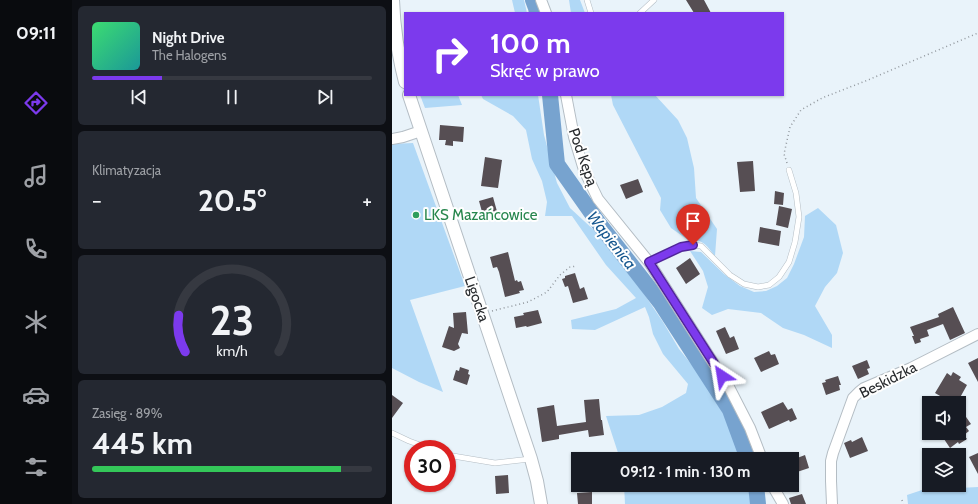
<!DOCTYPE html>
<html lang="pl">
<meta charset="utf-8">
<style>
body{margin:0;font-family:Cabin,sans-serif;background:#242831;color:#f1f3f6;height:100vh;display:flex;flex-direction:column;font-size:15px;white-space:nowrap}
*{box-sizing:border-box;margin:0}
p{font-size:13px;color:#9ea1a6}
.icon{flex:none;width:22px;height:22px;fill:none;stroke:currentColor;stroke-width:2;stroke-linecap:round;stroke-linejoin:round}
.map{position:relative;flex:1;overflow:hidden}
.panel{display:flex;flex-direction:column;gap:6px;padding:6px;background:#0d0f14;width:320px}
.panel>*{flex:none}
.hud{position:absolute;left:12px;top:12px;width:380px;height:84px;border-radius:0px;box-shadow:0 1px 3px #0004;background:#7c3aed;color:#fff;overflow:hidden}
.buttons{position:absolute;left:530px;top:396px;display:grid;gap:8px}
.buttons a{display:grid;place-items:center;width:44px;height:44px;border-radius:0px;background:#171b24;box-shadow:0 1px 3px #0004;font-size:20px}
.speed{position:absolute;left:12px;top:440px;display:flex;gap:8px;font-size:20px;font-weight:700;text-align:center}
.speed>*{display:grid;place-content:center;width:52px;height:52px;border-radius:50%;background:#171b24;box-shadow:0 1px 3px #0004;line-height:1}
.speed .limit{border:6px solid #d22;background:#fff;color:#111}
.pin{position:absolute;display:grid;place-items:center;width:34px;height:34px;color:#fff;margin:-41px -17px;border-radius:50% 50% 50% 0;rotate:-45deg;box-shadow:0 0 4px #0007}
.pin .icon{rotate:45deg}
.me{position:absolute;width:44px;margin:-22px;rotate:327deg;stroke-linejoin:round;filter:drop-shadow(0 0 3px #0008)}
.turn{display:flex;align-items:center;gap:14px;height:84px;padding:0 20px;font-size:18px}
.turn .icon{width:52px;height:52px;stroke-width:2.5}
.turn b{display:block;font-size:28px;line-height:34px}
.big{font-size:30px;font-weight:800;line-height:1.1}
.panel .tile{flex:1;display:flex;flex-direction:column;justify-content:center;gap:6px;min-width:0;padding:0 14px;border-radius:6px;background:#242831}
.panel .dial{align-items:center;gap:0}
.dial svg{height:104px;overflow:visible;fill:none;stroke:#363941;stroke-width:7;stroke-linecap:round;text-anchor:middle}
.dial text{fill:#f1f3f6;stroke:none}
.song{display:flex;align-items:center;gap:12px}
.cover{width:48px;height:48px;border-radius:6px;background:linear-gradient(135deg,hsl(140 70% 55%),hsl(180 70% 35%))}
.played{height:4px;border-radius:2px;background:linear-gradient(90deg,#7c3aed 25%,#363941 25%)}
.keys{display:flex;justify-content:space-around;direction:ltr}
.heat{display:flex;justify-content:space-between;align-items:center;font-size:22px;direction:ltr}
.charge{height:6px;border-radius:3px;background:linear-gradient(90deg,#34c759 89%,#363941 0)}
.trip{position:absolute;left:179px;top:452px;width:228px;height:40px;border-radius:0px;background:#171b24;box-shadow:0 1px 3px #0004;font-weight:800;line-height:40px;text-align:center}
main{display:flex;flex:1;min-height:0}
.dock{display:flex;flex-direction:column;width:72px;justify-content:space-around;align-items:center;background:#090b0e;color:#9ea1a6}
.dock .icon{width:28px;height:28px}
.dock .on{color:#7c3aed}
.dock b{font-size:18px;color:#f1f3f6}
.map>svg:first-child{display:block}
.green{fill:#b0d8f6}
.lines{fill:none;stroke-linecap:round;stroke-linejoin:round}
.river{stroke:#77a3cf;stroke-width:16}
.building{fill:#564e53}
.service-casing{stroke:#b4bdc4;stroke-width:6}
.minor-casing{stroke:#b4bdc4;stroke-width:12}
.tertiary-casing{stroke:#b4bdc4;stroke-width:14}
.path{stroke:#91979d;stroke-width:1.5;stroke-dasharray:1 3;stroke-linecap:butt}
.service{stroke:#fff;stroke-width:5}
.minor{stroke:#fff;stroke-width:10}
.tertiary{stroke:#fff;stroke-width:12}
.route-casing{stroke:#51269a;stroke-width:10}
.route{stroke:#7c3aed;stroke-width:7}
.leisure-dot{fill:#2e9e5b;stroke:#fefefe;stroke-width:1.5}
.labels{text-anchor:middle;stroke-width:4;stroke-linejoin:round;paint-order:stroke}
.street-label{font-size:15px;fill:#272a2d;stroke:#fefefe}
.leisure-label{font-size:15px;fill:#27864d;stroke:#fefefe;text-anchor:start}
.water-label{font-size:16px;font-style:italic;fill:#16578f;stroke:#fefefe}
</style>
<main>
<nav class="dock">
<b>09:11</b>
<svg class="icon on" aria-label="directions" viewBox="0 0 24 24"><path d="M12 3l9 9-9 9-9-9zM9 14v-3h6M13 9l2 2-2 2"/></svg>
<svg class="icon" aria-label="music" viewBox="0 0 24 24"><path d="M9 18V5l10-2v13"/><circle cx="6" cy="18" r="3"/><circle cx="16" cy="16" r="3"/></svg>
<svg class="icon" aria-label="phone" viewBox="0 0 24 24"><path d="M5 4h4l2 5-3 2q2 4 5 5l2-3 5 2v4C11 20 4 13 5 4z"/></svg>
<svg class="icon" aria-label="climate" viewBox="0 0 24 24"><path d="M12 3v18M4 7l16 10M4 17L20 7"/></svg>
<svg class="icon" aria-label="car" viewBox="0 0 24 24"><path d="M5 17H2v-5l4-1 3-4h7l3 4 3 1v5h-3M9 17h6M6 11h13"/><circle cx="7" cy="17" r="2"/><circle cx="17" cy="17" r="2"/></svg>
<svg class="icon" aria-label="filters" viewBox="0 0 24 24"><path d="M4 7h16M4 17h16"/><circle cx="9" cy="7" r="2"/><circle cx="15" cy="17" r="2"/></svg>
</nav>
<section class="panel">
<div class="tile">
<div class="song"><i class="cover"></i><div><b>Night Drive</b><p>The Halogens</p></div></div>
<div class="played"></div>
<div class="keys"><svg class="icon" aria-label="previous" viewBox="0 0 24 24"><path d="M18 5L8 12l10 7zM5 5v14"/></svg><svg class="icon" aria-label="pause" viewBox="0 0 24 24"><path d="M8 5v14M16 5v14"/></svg><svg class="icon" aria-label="next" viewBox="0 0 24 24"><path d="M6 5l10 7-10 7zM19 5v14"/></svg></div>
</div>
<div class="tile"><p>Klimatyzacja</p>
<div class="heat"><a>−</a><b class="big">20.5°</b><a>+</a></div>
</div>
<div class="tile dial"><svg viewBox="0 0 100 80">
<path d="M14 69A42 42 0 1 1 86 69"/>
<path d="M14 69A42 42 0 0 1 9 41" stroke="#7c3aed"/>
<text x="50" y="56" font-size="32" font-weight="700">23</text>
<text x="50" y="72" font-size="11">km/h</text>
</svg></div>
<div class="tile"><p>Zasięg · 89%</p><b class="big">445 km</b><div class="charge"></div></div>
</section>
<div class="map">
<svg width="586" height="504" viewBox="0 0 586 504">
<rect width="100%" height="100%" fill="#e9f3fa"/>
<path class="green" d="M120,0H132L135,13H123Z
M177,0H188L193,13H179Z
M28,95H66L70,105L33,108Z
M89,95H146L152,135L165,183L178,208L204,232L250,291L271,322L287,349L312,380L333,417L351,459H228L214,416L247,415L270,407L294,393L296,384L271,354L261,334L257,317L253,307L203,330L180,329L179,320L224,309L244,298L214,265L180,216H153L155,202L150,181L140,159L134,130L121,116L91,99Z
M219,95H263L286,120L295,138L302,168L304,198L325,229L323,256C314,245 312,239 296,240L279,228L268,210L269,198L221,105Z
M21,143L73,286L18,300L51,392L27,382L0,368V144Z
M426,208L444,225L451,253L445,273L433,287L423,306L440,335V348L412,335L391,328L369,313L336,309L320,315L310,308L316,287L311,271L298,251L309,252L332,274L348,286L362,292L374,291L385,286L395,278L402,264L412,237L413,216Z
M232,485H357L360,504H233Z
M586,487V504H516L515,495L530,490Z"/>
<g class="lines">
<path class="river" d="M141,0L144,8L145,13
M158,95L165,164L208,225L268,302L338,410L356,459
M364,485L366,504"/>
</g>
<path class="building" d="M294,0H312L319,13H302Z
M48,125L72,127L71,142L61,141V146L53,145L54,140H47Z
M93,157L110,160L106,188L89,186Z
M361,161L363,191L348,192L345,162Z
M246,179L251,192L234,199L228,185Z
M383,191L392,193L391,205L382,204Z
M101,197L106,215L92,219L87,201Z
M387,206L400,209L396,228L384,225Z
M368,227L389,231L387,246L366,242Z
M116,252L123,281L125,280L126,282L129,281L132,290L127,291L128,293L113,297L107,272L105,267L101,268L98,257Z
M298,258L308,274L294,284L284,268Z
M183,273L188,289L192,287L196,299L181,303L176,286L173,287L170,279L173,278V276Z
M561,307L573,333L558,340L551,324L535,330L537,336L528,339L529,342L523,344L520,336H522L518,327L547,317L546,314Z
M146,310L150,323L135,327L134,326L124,328L122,317L132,315L131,313Z
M74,312L76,334L70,333L66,344L68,348L62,351L50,347L57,326L62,328L61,313Z
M333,327L338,338L342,336L347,349L334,354L324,331Z
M377,351L379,355L383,354L387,364L369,372L362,358Z
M586,358V382L576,363Z
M475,360L478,368L475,369L477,374L466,379L460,366Z
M68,367L77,370L76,374L78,375L75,385L61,380L64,370L67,371Z
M561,372L569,377L567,380L575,385L565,403H560L543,393L555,373L559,376Z
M446,376L449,385H447L448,390L434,395L430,383L434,382L433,380Z
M0,395L11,403L0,418Z
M207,399L209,420H210L212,435L197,437L196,430L167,435V439L150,442L145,408L162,405L165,426L194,422L192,400Z
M391,402L396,410L400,408L405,419L398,422L397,420L377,429L369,412Z
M567,407L579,424L574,427L577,431L572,435L575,439L567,444L566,442L558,448L548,433H567Z
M470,437L476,451L458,458L452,443L459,440L460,442Z
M586,453V474L577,457Z
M413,455L417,468L402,473L400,468V460Z
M116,475L117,493L104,494L103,476Z
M200,492V504H186L185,493Z
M410,494L414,504H399L397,498Z"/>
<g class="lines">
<defs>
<path id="service" d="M195,0L199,13
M248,13L262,0
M257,262L289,247L301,245L309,246L338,275L352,284L366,287L377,285L387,277L397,262L403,242L407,217L404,193L397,170
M0,433L17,441L39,449
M55,455L103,463L138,459"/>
<path id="minor" d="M149,0L154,13
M174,95L182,137L192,170L206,199L257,262L338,389L358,428L370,459
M0,139L11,137L29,131
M380,485L391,504
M440,504L439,481V461L441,453L461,398L467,392L472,388L519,368L586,334"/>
<path id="tertiary" d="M1,0C2,28 6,55 13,82
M17,95L139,459L145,481L149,504"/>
</defs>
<use href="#service" class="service-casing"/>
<use href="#minor" class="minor-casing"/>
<use href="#tertiary" class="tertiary-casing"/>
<path class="path" d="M395,163L392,154L398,127L409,110L430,98L476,80L586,33
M100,311L136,302L155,292L168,275L178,267L185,266
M510,500L511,504"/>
<use href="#service" class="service"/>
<use href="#minor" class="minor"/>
<use href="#tertiary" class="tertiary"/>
</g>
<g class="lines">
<defs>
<path id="route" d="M301,245L289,247L257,262L330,376"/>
</defs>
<use href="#route" class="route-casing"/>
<use href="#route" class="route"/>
</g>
<circle class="leisure-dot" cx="24" cy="215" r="4"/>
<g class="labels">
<g class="street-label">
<text transform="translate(191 157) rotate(71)" y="5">Pod Kępą</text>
<text transform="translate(85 299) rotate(71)" y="5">Ligocka</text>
<text transform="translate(496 380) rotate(-27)" y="5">Beskidzka</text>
</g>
<g class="leisure-label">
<text x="32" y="220">LKS Mazańcowice</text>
</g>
<g class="water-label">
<text transform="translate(220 240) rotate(52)" y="6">Wapienica</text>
</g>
</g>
</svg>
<div class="buttons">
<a><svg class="icon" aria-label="sound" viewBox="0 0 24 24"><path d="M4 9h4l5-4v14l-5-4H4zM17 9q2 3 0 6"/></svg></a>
<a><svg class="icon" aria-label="layers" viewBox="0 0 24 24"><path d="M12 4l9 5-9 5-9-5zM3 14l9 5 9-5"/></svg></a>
</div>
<div class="speed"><div class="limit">30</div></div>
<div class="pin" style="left:301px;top:245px;background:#d93025"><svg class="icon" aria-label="arrive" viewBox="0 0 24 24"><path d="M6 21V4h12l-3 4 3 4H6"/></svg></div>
<svg class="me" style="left:330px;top:376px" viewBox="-20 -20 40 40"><path d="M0-17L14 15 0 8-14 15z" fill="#7c3aed" stroke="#fff" stroke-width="4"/></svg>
<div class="trip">09:12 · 1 min · 130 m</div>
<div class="hud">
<div class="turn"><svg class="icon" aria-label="right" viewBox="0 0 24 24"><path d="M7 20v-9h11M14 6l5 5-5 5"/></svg><div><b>100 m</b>Skręć w prawo</div></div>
</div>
</div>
</main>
